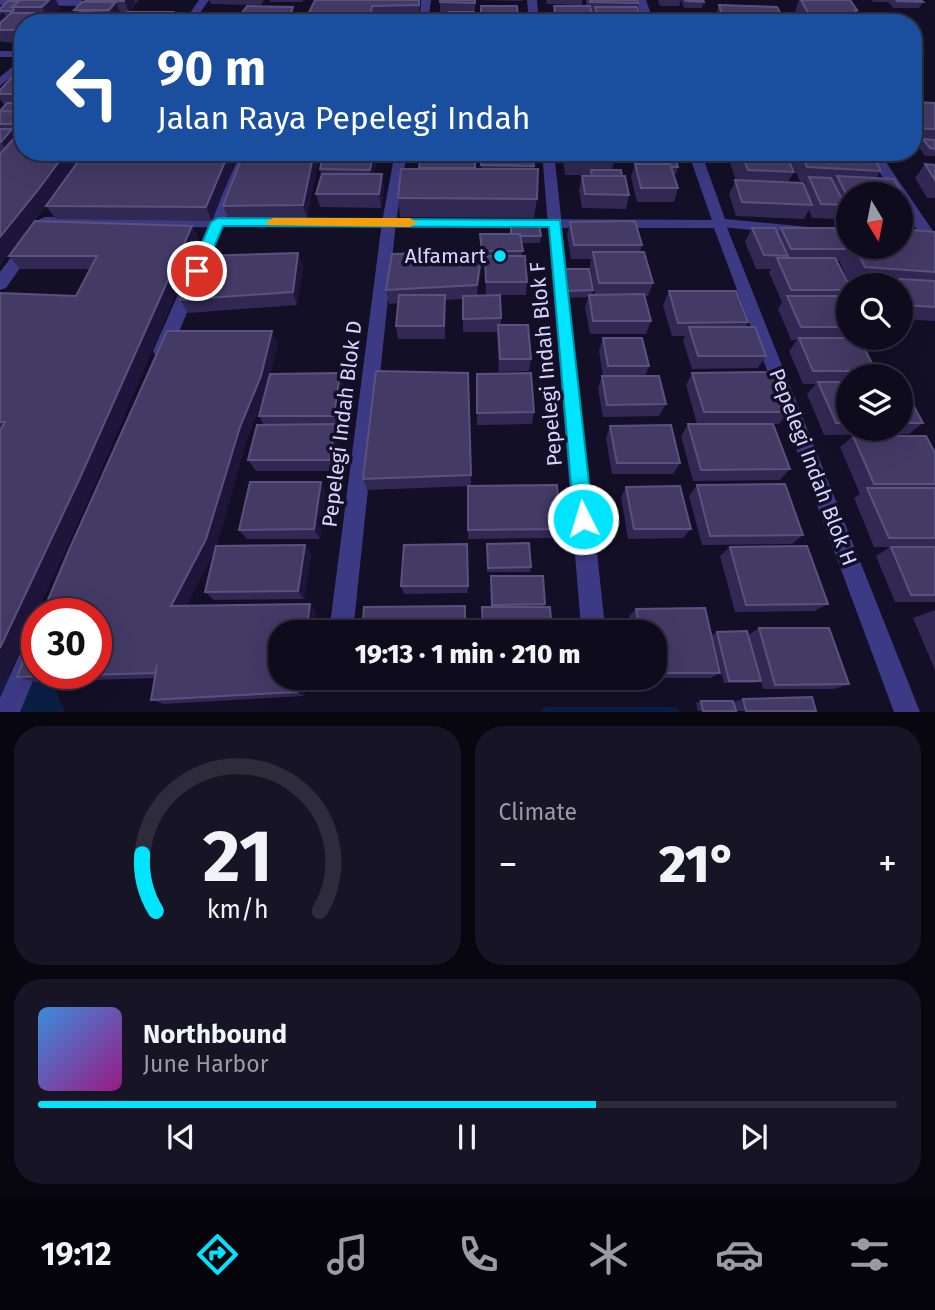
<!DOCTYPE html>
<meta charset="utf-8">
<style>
body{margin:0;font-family:"Fira Sans",sans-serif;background:#171425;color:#f1f3f6;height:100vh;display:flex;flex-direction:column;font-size:26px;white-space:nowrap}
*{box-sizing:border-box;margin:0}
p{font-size:23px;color:#9b9ba3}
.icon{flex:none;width:38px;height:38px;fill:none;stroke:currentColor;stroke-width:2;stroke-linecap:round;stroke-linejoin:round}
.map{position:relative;height:712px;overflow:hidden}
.details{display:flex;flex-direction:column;gap:14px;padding:14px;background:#08060f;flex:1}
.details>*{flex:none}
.hud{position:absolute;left:14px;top:14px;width:908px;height:147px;border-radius:28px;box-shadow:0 7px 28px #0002,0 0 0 2px #2e2b3b;background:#1a4fa0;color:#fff;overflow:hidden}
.needle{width:46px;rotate:170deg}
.tools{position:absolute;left:836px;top:182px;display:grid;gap:14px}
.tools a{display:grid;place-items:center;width:77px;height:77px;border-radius:50%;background:#0e0b1c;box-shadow:0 7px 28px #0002,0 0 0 2px #2e2b3b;font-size:35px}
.speed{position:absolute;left:21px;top:598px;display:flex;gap:14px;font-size:35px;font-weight:700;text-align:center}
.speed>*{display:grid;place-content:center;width:91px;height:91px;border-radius:50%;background:#0e0b1c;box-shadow:0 7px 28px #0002,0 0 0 2px #2e2b3b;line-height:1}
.speed .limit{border:10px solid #d22;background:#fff;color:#111}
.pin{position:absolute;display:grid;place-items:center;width:60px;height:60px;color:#fff;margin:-30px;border:4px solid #fff;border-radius:50%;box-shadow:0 2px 7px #0007}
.me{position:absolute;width:77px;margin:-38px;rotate:355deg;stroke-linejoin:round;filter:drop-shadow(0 0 5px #0008)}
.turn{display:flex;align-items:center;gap:24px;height:147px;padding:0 28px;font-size:32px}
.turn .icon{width:91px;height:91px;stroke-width:2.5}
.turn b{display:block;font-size:49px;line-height:60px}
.big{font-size:52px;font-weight:800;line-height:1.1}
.details .widget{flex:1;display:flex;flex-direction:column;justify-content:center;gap:10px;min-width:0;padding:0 24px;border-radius:28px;background:#171425}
.details .dial{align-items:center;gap:0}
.dial svg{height:182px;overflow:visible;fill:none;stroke:#2e2b3b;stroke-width:7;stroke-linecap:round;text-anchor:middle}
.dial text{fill:#f1f3f6;stroke:none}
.song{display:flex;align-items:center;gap:21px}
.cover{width:84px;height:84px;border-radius:10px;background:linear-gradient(135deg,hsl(210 70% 55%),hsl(310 70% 35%))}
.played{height:7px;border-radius:4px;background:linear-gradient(90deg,#00e5ff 65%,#2e2b3b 65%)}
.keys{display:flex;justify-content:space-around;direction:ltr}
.heat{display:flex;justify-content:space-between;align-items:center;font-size:38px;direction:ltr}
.details .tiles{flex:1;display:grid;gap:14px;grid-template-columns:1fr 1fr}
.widget:last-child{grid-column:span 2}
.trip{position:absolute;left:268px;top:620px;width:399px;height:70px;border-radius:28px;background:#0e0b1c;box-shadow:0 7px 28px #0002,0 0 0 2px #2e2b3b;font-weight:800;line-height:70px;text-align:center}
.tabs{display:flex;height:112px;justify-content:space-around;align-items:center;background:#06040b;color:#9b9ba3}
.tabs .icon{width:49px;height:49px}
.tabs .selected{color:#00e5ff}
.tabs b{font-size:32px;color:#f1f3f6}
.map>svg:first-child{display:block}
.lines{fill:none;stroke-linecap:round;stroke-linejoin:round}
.stream{stroke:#0a1f44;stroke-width:10}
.river{fill:#0a1f44;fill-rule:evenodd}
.minor{fill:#3d3a85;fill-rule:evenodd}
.tertiary{fill:#3d3a85;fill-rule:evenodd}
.wall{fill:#312854;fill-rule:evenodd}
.shaded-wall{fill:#1d163a}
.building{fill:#433a66;stroke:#5a527e;stroke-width:2}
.route{fill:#00e5ff;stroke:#0095a6;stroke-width:2}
.slow{fill:#f59e0b}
.poi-dot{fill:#00e5ff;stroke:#130f26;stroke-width:2.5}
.labels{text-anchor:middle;stroke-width:7;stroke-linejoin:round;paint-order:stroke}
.poi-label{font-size:21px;fill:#d9d4ff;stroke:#130f26;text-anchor:end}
.street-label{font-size:21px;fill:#d9d4ff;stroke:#130f26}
</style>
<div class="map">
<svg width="935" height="712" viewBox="0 0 935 712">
<rect width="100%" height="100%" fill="#130f26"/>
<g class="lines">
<path class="stream" d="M547,712H674"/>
<path class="river" d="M0,675L29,676L54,687L65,712H0Z"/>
<path class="minor" d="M0,0H81L86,3L81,6L0,5Z
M199,0H209L193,23H183Z
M421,0H431L428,23H418Z
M527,0H537L539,23H529Z
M636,0H646L654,23H644Z
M0,51H23V57H0Z
M23,58V67L0,86V77Z
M241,152H254L171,351L168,356H156L153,351Z
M395,152H407L396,222L353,632H329L382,222Z
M542,152H554L605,627L603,632H583L581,627Z
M688,152H701L725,219L849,231V241L714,226Z
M866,152H879L935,234V250L930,249L901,206V194H894Z
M37,629V671L20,712H0V698L29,633Z"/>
<path class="tertiary" d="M45,217L724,220L920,712H894L714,228L49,227L6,288L0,290V272L40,219Z"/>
</g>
<path class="wall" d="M84,0H139L136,3V4L130,12H173L178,23H73L72,22L77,16L74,10L85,2ZM121,13H126L120,21L119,18L121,15Z
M209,0H264L261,5L211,4Z
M270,0H303V2H270Z
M315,0L421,4L419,18H374L373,23H304Z
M440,0H475V15H473V18L448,19L449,15H440Z
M480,0H523V1Z
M546,0H582V5L547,4Z
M586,0H637L638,3L637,7L641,18L640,23H593V20L592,23H553L552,18L554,6H586Z
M658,0H703L704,2L702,8H684L681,0L679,6H660Z
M799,0H850L857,10V12L864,23H801L795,11Z
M872,0H921L923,2L919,8H893L888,2H873Z
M8,1L60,8L49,20H37L38,23H23V43L1,42L0,40V9Z
M719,5L782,16L779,23H717L715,17Z
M481,6L518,19V22L519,23H480Z
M23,79V152H84L67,177L239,152L212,221L56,219L46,206L0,265V111L5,106L0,99V90Z
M914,102L935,103V156H925L918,146L921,143L914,142Z
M320,152L307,218L229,219L223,206Z
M324,152H379V156H375L376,163L374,174H382L384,188L381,208L320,207L316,194L321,176L320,169Z
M421,152L475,169H481V152L534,166L537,199L534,218L400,217L398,198L419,169Z
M565,152H612L614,161L612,170L622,176L629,195L626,209L582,208L579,190L582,176H590V175H565L563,159Z
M614,152H676L674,156L678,167L676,174H674L678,188L674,202H637L631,177L635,164V159H616Z
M726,152H871L881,171L876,178L894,179L910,206L901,217V194H849V217H841L839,213L836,219L812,218L809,210L804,219L736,216L729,194L736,180ZM785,153H793L790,160L800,181L806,182L804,186L803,183L788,182L794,172Z
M925,164L935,165V198H927L915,178Z
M570,222L642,245L640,252L653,283L648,296H644L651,321L646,334H590L585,308L588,297L566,298L563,276L564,269L593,290L592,295H595L590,266L591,259H571L567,235Z
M511,224L541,236L540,243H521L522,256L527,282L526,295H500L501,325L531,359L529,371L499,372L497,332H463V299L445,300V339H398L396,326L398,303L389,304L386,290L480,251V234H510ZM482,265H485L486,295L477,296Z
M845,225H849V247H901L935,232V321L901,319V285H850L839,260L837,263L849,285V294L847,296L849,299V338L876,371L871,376H849V429H901V383L923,423L909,434L824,435L807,394L816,384H803L789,351L797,340H791L778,309L782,302L769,272L771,269H756L745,242L752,228L778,233L781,228L838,235Z
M192,226L199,239L92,491L3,687L0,686V293L76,296L90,269H20L9,256Z
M298,253L303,267L297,305L188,313L180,300Z
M669,291L748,322L746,327L766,356L758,368L692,369L683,340L685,336H672L663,305Z
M603,338L649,366L645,376L666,404L659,416L603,417L598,388L602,376H603L599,351Z
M278,344L270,374L344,385L339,427H336L339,436L334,471H256L248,460L264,425L259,416L265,393L247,439L216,546L305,545L311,554L304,599L214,600L205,592L215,550L186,606L316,611L304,696L164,704L151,700L155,678L35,682L17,677Z
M692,373L789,412L779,424H697L686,385Z
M477,374L534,412L532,424L477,425Z
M688,424L790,469L780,480L693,481L681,436Z
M610,426L680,463L673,474H612L606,438Z
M853,436L935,453V602H895L876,556L890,547H874L854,498L860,494L840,447Z
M471,475V486L367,490L363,479Z
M697,485L803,535L792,544L702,545L689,496Z
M468,486L561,529L558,538L468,539Z
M626,487L691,529L683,538L628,539L621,497Z
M326,492L320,539H247L239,530Z
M467,544L468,593L404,594L401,586Z
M730,547L828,604L814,611L735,612L720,556Z
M487,548L531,567L530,572H487Z
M491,576L545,604L544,607L552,632H482V607H491Z
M636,609L720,673L710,678H640L639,677H654V632H632L629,616Z
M935,610V670L913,618Z
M759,628L849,684L834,689H763L748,635Z
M717,632L761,681L754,683H724L712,635Z
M465,677V684L364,685L358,678Z
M489,677H558V679L556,682H489Z
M743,699L816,711H698L696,703L701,701L734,702Z"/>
<path class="shaded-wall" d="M49,0H56L60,8L49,20L42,7Z
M124,0H134L136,4L129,13Z
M419,0H421V4L419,18Z
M116,2L121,15L119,18L121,23H109V22L112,18L109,10Z
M372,6L374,18L373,23H370Z
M293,7L296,20L295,23H287Z
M3,12L11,24L0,30V15Z
M173,12L178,23H165Z
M33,13L38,23H24Z
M23,23V41L16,30Z
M22,112L23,135L21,138L11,124Z
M12,129L22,143L11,156L1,142Z
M66,152H84L48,204L0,265V237Z
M229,152H239L212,221L206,207Z
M314,152H320L307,218L303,205Z
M373,152H374L376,163L372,183L370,170Z
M382,174L384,188L381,208L379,194Z
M192,226L199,239L92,491L3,687L0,686V648Z
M482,251V265L477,298V285Z
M298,253L303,267L297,305L293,292Z
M272,331L278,344L267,388L247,439L216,549L182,613L171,606L240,427Z
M340,373L344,385L339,427L334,416Z
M335,424L339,436L334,471L330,460Z
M321,482L326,492L320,539L314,529Z
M305,545L311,554L304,599L298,591Z
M310,604L316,611L313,632H306Z
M299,677H307L304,696L297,692Z"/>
<path class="building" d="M20,0H49L42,7H12Z
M84,0H124V1Z
M315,0H419V5L372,6L370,20H364V23H304Z
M440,0H475V3L440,2Z
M590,0H637L638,3L590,2Z
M685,0H703L704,2L686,1Z
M801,0H850L857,10H855L864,22L812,20Z
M896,0H921L923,2L897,1Z
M8,1H19L12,7L14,10L13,11H0V9Z
M82,2H116L109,10H74Z
M719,5L777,7L782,16L722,14Z
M247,6L293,7L287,23H235Z
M481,6H517L518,19H481Z
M554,6H590L593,18L556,17Z
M595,7H637L641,18H598Z
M80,12L117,13L109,22H72Z
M127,12H173L165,23H118Z
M449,12H473L470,23H442V19H448Z
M11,13H33L16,30H0V23Z
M182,20L234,21L233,23H180Z
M484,22H519V23H484Z
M11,78L23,79V94H0V90Z
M914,102L935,103V129L914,128Z
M7,103H23V112L0,111Z
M0,111L22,112L11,124H0Z
M23,128V152H66L38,190L0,237V154Z
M0,129H12L1,142H0Z
M923,139L935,140V149L930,148Z
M85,152H229L206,207L46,206Z
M244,152H314L303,205L223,206Z
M324,152H373L370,170L320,169Z
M421,152H475V168H419Z
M481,152H532L534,166L481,165Z
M566,152H612L614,161H568Z
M741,152H785L794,172L748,170Z
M800,152H871L881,171L807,167Z
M636,154L674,155L678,167H671L670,164H638Z
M635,164H670L678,188H641Z
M925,164L935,165V180Z
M401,169H538L537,199L398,198Z
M591,170H621L622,176H592Z
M322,174H382L379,194H316Z
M582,176H625L629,195L585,194Z
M837,176L894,179L910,206L901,205V194H849V200Z
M809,177L831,178L845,205L821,204Z
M735,180L803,183L812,205L742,202Z
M35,221L192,226L79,480L0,648V431L5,422H0V293L76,296L97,256H9Z
M635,221L642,245H574L570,222Z
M539,223L541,236H520V234H511V224Z
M752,228H775L788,256L764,255Z
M781,228H834L846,249H791Z
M901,229L935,232V272L865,267L855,247H901Z
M480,234H520L523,251H482Z
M482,251L477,285L386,290L392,254Z
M593,252H644L653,283H599Z
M298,253L293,292L180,300L202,256Z
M485,256H525L527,282H486Z
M777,258H835L849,285V290H791Z
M564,269H589L593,290L567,291Z
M863,277L935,281V307L901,305V285H867Z
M669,291H736L748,322L678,323Z
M644,294L651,321H593L589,295Z
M399,295H445L444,326H396Z
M500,295L501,318L463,319V296Z
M787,296H847L849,299V327H801Z
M498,325H528L531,359H500Z
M689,327H755L766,356H698Z
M167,331H272L261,376L240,427L206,539L171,606L310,604L306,632H280V677H299L297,692L151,700L157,665L155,673L17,677L37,628V674H96V614H42L69,550Z
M603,338H642L649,366H608Z
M799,338H859L876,371H813Z
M376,371L468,373L471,475L363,479Z
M773,372L789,412H704L692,373Z
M340,373L334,416H259L270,374Z
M531,373L534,412L477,413V374Z
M602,376H659L666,404L607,405Z
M818,382H849V423H836Z
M901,383L923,423H901Z
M335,424L330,460H248L257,425Z
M688,424H773L790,469L701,470Z
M671,425L680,463H617L610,426Z
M853,436H926L935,453V484H874Z
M250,482H321L314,529L239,530Z
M785,484L803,535L710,536L697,485Z
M557,485L561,529L468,530V486Z
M680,486L691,529H634L626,487Z
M867,488H935V538H889Z
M529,543L531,567L488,568L487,544Z
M467,544L468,586H401L404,545Z
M305,545L298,591L205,592L216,546Z
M807,546L828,604L746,605L730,547Z
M891,547H935V595H911Z
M491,576H543L545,604L492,605Z
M465,606V632H362L364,607Z
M482,607H550L552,632H483Z
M705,608L720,673H654V632H640L636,609Z
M759,628H829L849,684L775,685Z
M747,631L761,681H729L717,632Z
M358,677H465L358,678Z
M490,677H558V679L490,680Z
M812,697L816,711H746L743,699Z
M701,701H733L736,711H703Z"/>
<path class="route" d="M218,218L560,220L593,519L590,525L583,528L576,525L574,519L549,227L223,226L202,275H192L190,271L211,222Z"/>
<path class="slow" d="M273,218H410L417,223L410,227L268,225L266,222Z"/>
<circle class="poi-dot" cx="500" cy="256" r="7"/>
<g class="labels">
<g class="poi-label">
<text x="486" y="263">Alfamart</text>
</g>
<g class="street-label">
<text transform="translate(546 364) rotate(-95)" y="7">Pepelegi Indah Blok F</text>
<text transform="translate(342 424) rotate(-83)" y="7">Pepelegi Indah Blok D</text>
<text transform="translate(813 467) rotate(69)" y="7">Pepelegi Indah Blok H</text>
</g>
</g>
</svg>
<div class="tools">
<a><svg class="needle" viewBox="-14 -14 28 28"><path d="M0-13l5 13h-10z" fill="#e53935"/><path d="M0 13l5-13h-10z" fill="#9b9ba3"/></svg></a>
<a><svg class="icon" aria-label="search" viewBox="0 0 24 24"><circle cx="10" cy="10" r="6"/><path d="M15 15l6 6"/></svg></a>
<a><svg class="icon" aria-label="layers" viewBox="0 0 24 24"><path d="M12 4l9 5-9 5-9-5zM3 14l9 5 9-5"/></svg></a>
</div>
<div class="speed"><div class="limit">30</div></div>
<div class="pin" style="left:197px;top:271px;background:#d93025"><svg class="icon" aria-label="arrive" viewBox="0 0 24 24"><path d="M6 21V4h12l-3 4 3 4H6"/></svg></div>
<svg class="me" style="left:583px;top:519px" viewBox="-20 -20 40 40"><circle r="17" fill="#00e5ff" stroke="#fff" stroke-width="3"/><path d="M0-11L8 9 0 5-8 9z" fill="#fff"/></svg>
<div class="trip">19:13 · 1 min · 210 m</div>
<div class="hud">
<div class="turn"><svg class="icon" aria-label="left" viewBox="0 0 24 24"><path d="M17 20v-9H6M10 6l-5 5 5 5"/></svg><div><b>90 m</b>Jalan Raya Pepelegi Indah</div></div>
</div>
</div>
<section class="details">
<div class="tiles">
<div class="widget dial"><svg viewBox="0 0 100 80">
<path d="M14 69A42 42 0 1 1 86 69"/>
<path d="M14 69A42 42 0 0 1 8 44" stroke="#00e5ff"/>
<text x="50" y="56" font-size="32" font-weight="700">21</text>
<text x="50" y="72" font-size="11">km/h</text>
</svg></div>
<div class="widget"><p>Climate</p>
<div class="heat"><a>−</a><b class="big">21°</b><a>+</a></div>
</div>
<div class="widget">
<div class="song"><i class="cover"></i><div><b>Northbound</b><p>June Harbor</p></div></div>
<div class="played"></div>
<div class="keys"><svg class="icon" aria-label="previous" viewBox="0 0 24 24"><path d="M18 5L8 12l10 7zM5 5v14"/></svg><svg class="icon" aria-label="pause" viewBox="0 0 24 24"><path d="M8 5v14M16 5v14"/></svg><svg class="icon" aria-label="next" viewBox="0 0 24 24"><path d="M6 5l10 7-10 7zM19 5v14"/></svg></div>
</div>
</div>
</section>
<nav class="tabs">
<b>19:12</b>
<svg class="icon selected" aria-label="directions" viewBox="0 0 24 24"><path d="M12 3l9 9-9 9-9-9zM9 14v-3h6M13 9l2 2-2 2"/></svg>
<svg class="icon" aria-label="music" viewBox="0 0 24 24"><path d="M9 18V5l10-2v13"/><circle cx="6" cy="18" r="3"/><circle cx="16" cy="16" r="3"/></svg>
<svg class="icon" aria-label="phone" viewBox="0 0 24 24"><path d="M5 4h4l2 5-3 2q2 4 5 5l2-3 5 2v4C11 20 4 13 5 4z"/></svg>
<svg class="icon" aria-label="climate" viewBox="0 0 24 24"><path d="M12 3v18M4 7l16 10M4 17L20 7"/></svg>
<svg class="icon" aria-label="car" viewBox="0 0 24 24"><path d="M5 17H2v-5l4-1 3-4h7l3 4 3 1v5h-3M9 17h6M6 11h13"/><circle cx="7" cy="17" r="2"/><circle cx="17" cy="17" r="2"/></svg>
<svg class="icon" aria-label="filters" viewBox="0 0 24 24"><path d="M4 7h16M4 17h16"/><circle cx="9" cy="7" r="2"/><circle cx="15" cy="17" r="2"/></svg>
</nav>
